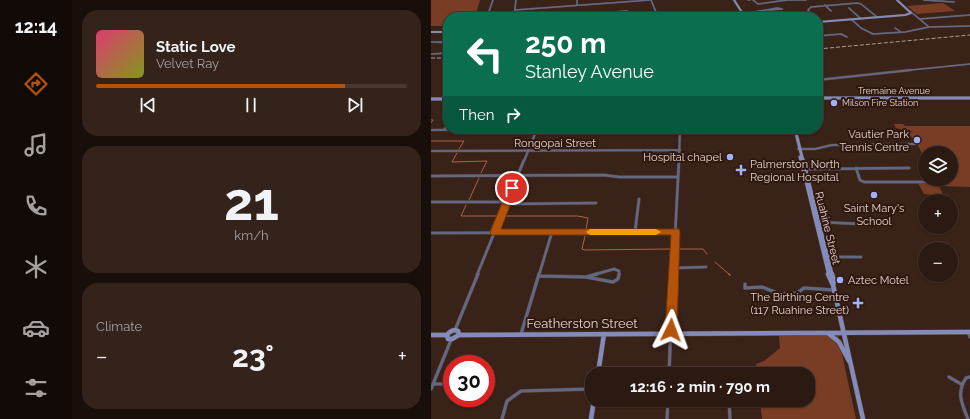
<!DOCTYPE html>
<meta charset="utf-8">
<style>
body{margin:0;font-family:Raleway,sans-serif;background:#33231b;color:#f1f3f6;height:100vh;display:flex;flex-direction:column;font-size:15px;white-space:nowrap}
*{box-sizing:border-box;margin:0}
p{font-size:13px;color:#a6a19f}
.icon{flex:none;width:22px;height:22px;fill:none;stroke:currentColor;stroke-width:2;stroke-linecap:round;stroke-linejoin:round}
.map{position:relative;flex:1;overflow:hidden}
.sheet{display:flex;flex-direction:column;gap:10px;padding:10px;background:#180e0a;width:359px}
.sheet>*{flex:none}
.top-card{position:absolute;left:12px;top:12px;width:380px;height:122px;border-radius:16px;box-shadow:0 1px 3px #0004,0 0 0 1px #473832;background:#0b6e4f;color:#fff;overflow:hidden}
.tools{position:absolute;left:487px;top:146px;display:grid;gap:8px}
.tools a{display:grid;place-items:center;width:40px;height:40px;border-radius:50%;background:#2b1a12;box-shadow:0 1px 3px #0004,0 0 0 1px #473832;font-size:20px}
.speed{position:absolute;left:12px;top:355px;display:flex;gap:8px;font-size:20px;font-weight:700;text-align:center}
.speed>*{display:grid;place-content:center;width:52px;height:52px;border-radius:50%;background:#2b1a12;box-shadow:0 1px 3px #0004,0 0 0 1px #473832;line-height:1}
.speed .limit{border:6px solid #d22;background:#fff;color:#111}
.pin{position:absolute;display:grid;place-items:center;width:34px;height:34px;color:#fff;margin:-17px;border:2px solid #fff;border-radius:50%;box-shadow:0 1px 4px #0007}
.me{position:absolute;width:44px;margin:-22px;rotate:3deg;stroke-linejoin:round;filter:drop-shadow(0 0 3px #0008)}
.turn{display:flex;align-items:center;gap:14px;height:84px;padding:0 16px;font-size:18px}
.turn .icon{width:52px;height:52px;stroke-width:2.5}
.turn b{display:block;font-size:28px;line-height:34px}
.then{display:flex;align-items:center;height:38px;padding:0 16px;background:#0003;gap:8px;font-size:15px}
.big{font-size:30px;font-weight:700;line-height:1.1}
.sheet .widget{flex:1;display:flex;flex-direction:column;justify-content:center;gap:6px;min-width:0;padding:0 14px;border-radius:16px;background:#33231b}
.sheet .dial{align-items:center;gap:0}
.dial b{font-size:52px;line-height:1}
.song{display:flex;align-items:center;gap:12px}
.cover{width:48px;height:48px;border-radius:6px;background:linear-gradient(135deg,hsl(340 70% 55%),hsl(70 70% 35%))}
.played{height:4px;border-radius:2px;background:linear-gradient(90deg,#b45309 80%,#473832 80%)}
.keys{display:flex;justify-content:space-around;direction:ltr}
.heat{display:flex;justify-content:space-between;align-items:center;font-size:22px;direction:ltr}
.trip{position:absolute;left:154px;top:367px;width:230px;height:40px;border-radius:16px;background:#2b1a12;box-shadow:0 1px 3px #0004,0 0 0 1px #473832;font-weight:700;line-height:40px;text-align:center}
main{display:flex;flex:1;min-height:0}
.tabs{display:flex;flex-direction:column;width:72px;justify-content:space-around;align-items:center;background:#110a07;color:#a6a19f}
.tabs .icon{width:28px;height:28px}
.tabs .active{color:#b45309}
.tabs b{font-size:18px;color:#f1f3f6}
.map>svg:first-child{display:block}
.green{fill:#783d24}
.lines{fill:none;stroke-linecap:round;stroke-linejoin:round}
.stream-far1{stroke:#aa6346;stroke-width:1}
.stream{stroke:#aa6346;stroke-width:1.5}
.street-far3-casing{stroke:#543e34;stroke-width:2}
.street-far2-casing{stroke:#543e34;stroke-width:3}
.street-far1-casing{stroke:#543e34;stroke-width:3.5}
.street-casing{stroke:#543e34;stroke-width:4}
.secondary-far3-casing{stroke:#543e34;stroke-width:2.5}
.secondary-far2-casing{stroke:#543e34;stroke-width:4}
.secondary-far1-casing{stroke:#543e34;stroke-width:4.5}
.secondary-casing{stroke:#543e34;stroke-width:5.5}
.street-far3{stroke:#626884;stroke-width:1.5}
.street-far2{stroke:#626884;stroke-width:2}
.street-far1{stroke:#626884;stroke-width:2.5}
.street{stroke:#626884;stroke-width:3}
.secondary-far3{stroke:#828bb9;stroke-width:2}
.secondary-far2{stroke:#828bb9;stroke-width:3}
.secondary-far1{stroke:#828bb9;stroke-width:3.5}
.secondary{stroke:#828bb9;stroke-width:4.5}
.rail{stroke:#ae9c95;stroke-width:1;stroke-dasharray:4 2;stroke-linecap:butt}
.route{fill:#b45309;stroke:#753606}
.slow{fill:#f59e0b}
.poi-dot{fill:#a3b2fd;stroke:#2f180f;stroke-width:1.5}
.labels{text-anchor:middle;stroke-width:4;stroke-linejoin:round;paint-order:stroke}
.far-street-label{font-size:9px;fill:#e0d0ca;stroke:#2f180f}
.far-poi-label{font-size:9px;fill:#e0d0ca;stroke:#2f180f;text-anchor:start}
.poi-label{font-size:11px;fill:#e0d0ca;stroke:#2f180f;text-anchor:end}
.street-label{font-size:11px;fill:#e0d0ca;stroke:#2f180f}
.near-street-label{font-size:13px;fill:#e0d0ca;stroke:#2f180f}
</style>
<main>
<nav class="tabs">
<b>12:14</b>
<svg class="icon active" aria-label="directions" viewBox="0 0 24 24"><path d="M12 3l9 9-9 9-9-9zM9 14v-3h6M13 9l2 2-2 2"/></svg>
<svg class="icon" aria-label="music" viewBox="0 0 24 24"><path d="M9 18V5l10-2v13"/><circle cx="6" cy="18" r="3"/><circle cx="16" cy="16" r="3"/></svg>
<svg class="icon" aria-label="phone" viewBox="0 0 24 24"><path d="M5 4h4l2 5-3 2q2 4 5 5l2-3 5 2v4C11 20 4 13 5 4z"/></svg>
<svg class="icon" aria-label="climate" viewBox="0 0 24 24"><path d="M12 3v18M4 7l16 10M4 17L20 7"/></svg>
<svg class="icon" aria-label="car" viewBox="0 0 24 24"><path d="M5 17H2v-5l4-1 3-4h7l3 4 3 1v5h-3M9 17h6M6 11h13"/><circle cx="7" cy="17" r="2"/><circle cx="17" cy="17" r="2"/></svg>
<svg class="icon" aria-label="filters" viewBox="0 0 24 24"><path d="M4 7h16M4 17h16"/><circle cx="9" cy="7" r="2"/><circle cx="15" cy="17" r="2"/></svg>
</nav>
<section class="sheet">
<div class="widget">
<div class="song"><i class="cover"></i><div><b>Static Love</b><p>Velvet Ray</p></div></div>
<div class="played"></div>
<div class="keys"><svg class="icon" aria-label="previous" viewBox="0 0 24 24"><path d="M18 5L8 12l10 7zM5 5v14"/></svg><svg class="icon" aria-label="pause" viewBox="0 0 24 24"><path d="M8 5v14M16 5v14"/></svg><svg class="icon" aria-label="next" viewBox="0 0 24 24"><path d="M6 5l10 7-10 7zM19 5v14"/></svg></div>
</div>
<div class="widget dial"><b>21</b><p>km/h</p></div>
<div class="widget"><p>Climate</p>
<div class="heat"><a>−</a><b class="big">23°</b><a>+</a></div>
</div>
</section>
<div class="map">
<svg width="539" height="419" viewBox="0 0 539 419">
<rect width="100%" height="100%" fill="#392218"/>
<path class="green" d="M0,0H49L44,17H17V26H0Z
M512,3L524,11L486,14L476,6Z
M463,124H472L474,126H539V187L508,186L513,196L493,194L487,183H505L504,179H520V153H494V160L487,145L484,144L477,131L465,128Z
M407,335L425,419H331L329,400H377V374H325V364L333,361L349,348L348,336Z"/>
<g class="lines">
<path class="stream-far1" d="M0,120H2L0,123
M0,141H33L28,149
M26,153L21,162L56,161L50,173
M38,200L48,178
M35,205L30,216H68
M75,216H147L157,218L155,230
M154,236L151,249L154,250L239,249
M249,249H272L276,254
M284,262L299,275"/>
<path class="stream" d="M298,274L299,275"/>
<defs>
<path id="street-far3" d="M146,0V5
M220,0L227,17
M317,0H319
M322,0L327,4L356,0
M356,0H375
M493,0L523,2
M394,5L400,11
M418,8L429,18
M84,10L219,0
M479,11L498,27
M312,14L346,8L351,9L338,10
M56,17L62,0
M83,17L85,0
M119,17L196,11L199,13L200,17
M280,17L288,16V13
M383,17L377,10L380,7L426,3L430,4L446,17
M420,19L430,28L442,34L474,32L498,27L539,26
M488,19L539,15
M464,28L470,32
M387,36L410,34L416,37
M0,42H5
M17,42H5L17,43
M0,54L16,53
M470,71L539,64"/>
<path id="street-far2" d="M387,80L480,70
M201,129H249
M0,130L105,129
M13,130L17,123
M367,149H384L401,145L484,144
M0,151L249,150
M93,161L106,129
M248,161L249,129"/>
<path id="street-far1" d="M425,168L429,180L433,182H497
M373,169L478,168
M0,176L172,175L189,177H247
M0,202H76
M75,204L165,203
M387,222L431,224
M204,232L208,199
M0,233L245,232
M396,257H430
M243,268L275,267
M46,275L93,160
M108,275L121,232
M162,275L183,269L188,271V275
M242,275L248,160"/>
<path id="street" d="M108,276L155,277
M155,277L182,282L187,279L188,274
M155,277L166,274
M314,284V288L331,287L349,294L366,293L373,288L403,290
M24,330L47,274
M537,332L539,337
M90,334L108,274
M238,374L242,274
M518,377L530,384
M2,384H21
M0,389L20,340
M298,400L299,419
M71,419L76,401L90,391L161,389
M236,419L237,400
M537,419C531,404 525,393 535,378L539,377"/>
<path id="secondary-far3" d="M303,0L314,17
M387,22L474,15L480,13L466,0
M0,32H17"/>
<path id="secondary-far2" d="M387,98H539
M0,99H17
M364,129L372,161
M369,157L370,161"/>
<path id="secondary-far1" d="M370,160L398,275
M372,160L401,275"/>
<path id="secondary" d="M397,274L402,285
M401,274L403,281L402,285L432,419
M398,334L408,342L418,361
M0,335H16
M16,335C19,331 22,329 27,331L28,335
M16,335L17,339H21L28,335
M28,335L539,332
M167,374L173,334
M160,419L163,400"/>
</defs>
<use href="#street-far3" class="street-far3-casing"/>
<use href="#street-far2" class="street-far2-casing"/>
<use href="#street-far1" class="street-far1-casing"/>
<use href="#street" class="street-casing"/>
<use href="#secondary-far3" class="secondary-far3-casing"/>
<use href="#secondary-far2" class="secondary-far2-casing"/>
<use href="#secondary-far1" class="secondary-far1-casing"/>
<use href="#secondary" class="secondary-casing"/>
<use href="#street-far3" class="street-far3"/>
<use href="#street-far2" class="street-far2"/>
<use href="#street-far1" class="street-far1"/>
<use href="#street" class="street"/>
<use href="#secondary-far3" class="secondary-far3"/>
<use href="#secondary-far2" class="secondary-far2"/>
<use href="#secondary-far1" class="secondary-far1"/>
<use href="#secondary" class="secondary"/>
<path class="rail" d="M387,49L539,35
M0,58H17"/>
</g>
<path class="route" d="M81,186L86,188L70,229H248L249,232L246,330L244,333L240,335L236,333L234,330L240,235H60L59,232L77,188Z"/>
<path class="slow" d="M159,229H225L230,232L225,235H159L155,232Z"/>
<g class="poi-dot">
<circle cx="403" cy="103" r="4"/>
<circle cx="486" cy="140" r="4"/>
<circle cx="299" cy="157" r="4"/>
<path d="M308 164h4v4h4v4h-4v4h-4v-4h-4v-4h4z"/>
<circle cx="443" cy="195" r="4"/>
<circle cx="409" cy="280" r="4"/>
<path d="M425 297h4v4h4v4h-4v4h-4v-4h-4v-4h4z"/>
</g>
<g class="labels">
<g class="far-street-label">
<text x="463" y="94">Tremaine Avenue</text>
</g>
<g class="far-poi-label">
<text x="411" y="106">Milson Fire Station</text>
</g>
<g class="poi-label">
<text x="478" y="138">Vautier Park<tspan x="478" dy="13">Tennis Centre</tspan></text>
<text x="291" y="161">Hospital chapel</text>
<text x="319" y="168" text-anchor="start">Palmerston North<tspan x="319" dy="13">Regional Hospital</tspan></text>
<text x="443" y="212" text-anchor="middle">Saint Mary's<tspan x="443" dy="13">School</tspan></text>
<text x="417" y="284" text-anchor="start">Aztec Motel</text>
<text x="418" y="301">The Birthing Centre<tspan x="418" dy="13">(117 Ruahine Street)</tspan></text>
</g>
<g class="street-label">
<text x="124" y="147">Rongopai Street</text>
<text transform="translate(397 228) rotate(76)" y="4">Ruahine Street</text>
</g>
<g class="near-street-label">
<text x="151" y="328">Featherston Street</text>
</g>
</g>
</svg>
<div class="tools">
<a><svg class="icon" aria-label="layers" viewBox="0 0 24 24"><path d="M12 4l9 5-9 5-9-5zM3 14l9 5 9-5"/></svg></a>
<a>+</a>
<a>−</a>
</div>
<div class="speed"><div class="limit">30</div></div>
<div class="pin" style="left:81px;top:188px;background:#d93025"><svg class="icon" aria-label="arrive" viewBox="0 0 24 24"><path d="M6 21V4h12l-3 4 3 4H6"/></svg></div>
<svg class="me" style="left:240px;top:330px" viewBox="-20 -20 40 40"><path d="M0-17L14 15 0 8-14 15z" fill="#b45309" stroke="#fff" stroke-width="4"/></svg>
<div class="trip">12:16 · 2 min · 790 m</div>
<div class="top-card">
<div class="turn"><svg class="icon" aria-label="left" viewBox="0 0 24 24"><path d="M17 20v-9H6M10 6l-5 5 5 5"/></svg><div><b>250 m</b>Stanley Avenue</div></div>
<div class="then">Then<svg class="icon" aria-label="right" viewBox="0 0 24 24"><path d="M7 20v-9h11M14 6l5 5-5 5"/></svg></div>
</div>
</div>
</main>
